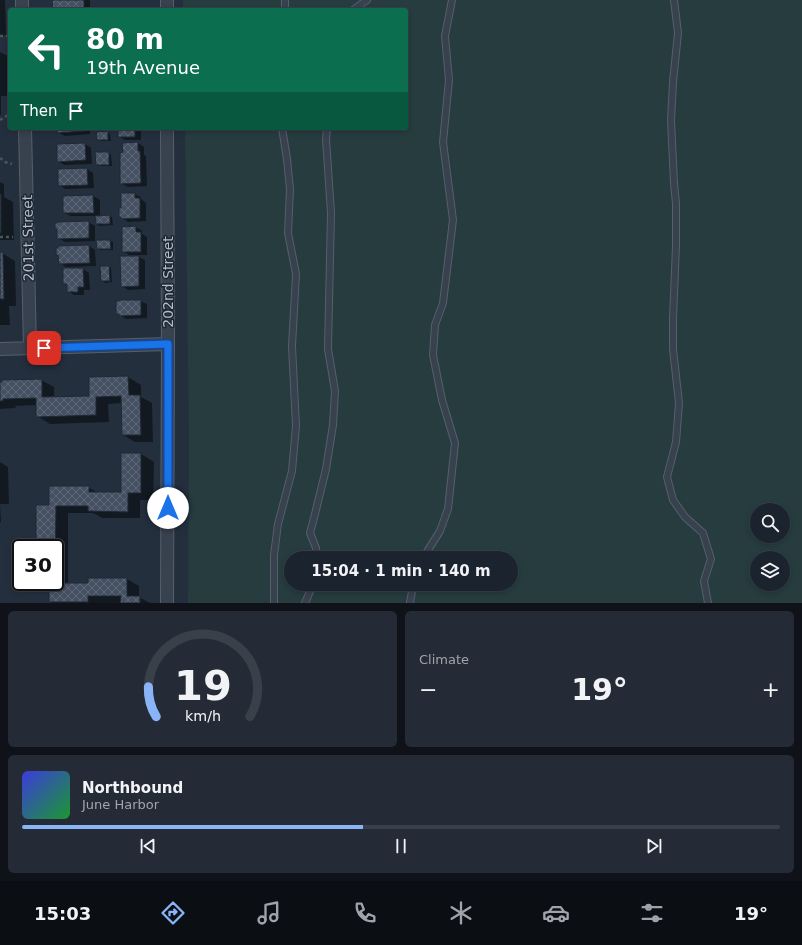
<!DOCTYPE html>
<meta charset="utf-8">
<style>
body{margin:0;font-family:"DejaVu Sans",sans-serif;background:#242b36;color:#f1f3f6;height:100vh;display:flex;flex-direction:column;font-size:15px;white-space:nowrap}
*{box-sizing:border-box;margin:0}
p{font-size:13px;color:#a0a4aa}
.icon{flex:none;width:22px;height:22px;fill:none;stroke:currentColor;stroke-width:2;stroke-linecap:round;stroke-linejoin:round}
.map{position:relative;height:603px;overflow:hidden}
.side{display:flex;flex-direction:column;gap:8px;padding:8px;background:#0f1319;flex:1}
.side>*{flex:none}
.guide{position:absolute;left:8px;top:8px;width:400px;height:122px;border-radius:4px;box-shadow:0 2px 6px #0003,0 0 0 1px #39404a;background:#0b6e4f;color:#fff;overflow:hidden}
.fabs{position:absolute;left:750px;top:503px;display:grid;gap:8px}
.fabs a{display:grid;place-items:center;width:40px;height:40px;border-radius:50%;background:#1b232e;box-shadow:0 2px 6px #0003,0 0 0 1px #39404a;font-size:20px}
.speed{position:absolute;left:12px;top:539px;display:flex;gap:8px;font-size:20px;font-weight:700;text-align:center}
.speed>*{display:grid;place-content:center;width:52px;height:52px;border-radius:50%;background:#1b232e;box-shadow:0 2px 6px #0003,0 0 0 1px #39404a;line-height:1}
.speed .limit{border:2px solid #111;border-radius:6px;background:#fff;color:#111}
.pin{position:absolute;display:grid;place-items:center;width:34px;height:34px;color:#fff;margin:-17px;border-radius:8px;box-shadow:0 2px 6px #0006}
.me{position:absolute;width:44px;margin:-22px;rotate:0deg;stroke-linejoin:round;filter:drop-shadow(0 0 3px #0008)}
.turn{display:flex;align-items:center;gap:14px;height:84px;padding:0 12px;font-size:18px}
.turn .icon{width:52px;height:52px;stroke-width:2.5}
.turn b{display:block;font-size:28px;line-height:34px}
.then{display:flex;align-items:center;height:38px;padding:0 12px;background:#0003;gap:8px;font-size:15px}
.big{font-size:30px;font-weight:600;line-height:1.1}
.side .widget{flex:1;display:flex;flex-direction:column;justify-content:center;gap:6px;min-width:0;padding:0 14px;border-radius:6px;background:#242b36}
.side .dial{align-items:center;gap:0}
.dial svg{height:104px;overflow:visible;fill:none;stroke:#39404a;stroke-width:7;stroke-linecap:round;text-anchor:middle}
.dial text{fill:#f1f3f6;stroke:none}
.song{display:flex;align-items:center;gap:12px}
.cover{width:48px;height:48px;border-radius:6px;background:linear-gradient(135deg,hsl(240 70% 55%),hsl(130 70% 35%))}
.played{height:4px;border-radius:2px;background:linear-gradient(90deg,#8ab4f8 45%,#39404a 45%)}
.keys{display:flex;justify-content:space-around;direction:ltr}
.heat{display:flex;justify-content:space-between;align-items:center;font-size:22px;direction:ltr}
.side .tiles{flex:1;display:grid;gap:8px;grid-template-columns:1fr 1fr}
.widget:last-child{grid-column:span 2}
.trip{position:absolute;left:284px;top:551px;width:234px;height:40px;border-radius:20px;background:#1b232e;box-shadow:0 2px 6px #0003,0 0 0 1px #39404a;font-weight:600;line-height:40px;text-align:center}
.tabs{display:flex;height:64px;justify-content:space-around;align-items:center;background:#0b0e12;color:#a0a4aa}
.tabs .icon{width:28px;height:28px}
.tabs .selected{color:#8ab4f8}
.tabs b{font-size:18px;color:#f1f3f6}
.map>svg:first-child{display:block}
.green{fill:#263c3f;fill-rule:evenodd}
.shadow{fill:#0007}
.building{fill:url(#building-cross-hatch);stroke:#1f2835}
.lines{fill:none;stroke-linecap:round;stroke-linejoin:round}
.lane-casing{stroke:#565f6c;stroke-width:8}
.street-casing{stroke:#565f6c;stroke-width:14}
.path{stroke:#44595c;stroke-width:2.5;stroke-dasharray:3 3;stroke-linecap:butt}
.lane{stroke:#38414e;stroke-width:6}
.street{stroke:#38414e;stroke-width:12}
.route-casing{stroke:#114b97;stroke-width:10}
.route{stroke:#1a73e8;stroke-width:7}
.labels{text-anchor:middle;stroke-width:3;stroke-linejoin:round;paint-order:stroke}
.street-label{font-size:14px;fill:#b4bcc9;stroke:#1d2633}
</style>
<div class="map">
<svg width="802" height="603" viewBox="0 0 802 603">
<defs>
<pattern id="building-cross-hatch" width="8" height="8" patternUnits="userSpaceOnUse"><rect width="8" height="8" fill="#455162"/><path d="M0 0l8 8M0 8l8-8" fill="none" stroke="#5d6877"/></pattern>
</defs>
<rect width="100%" height="100%" fill="#242f3e"/>
<path class="green" d="M183,0H802V603H188L189,439L185,128H406V10H183ZM757,510H783V536H757ZM291,558H511V584H291ZM757,558H783V584H757Z"/>
<path class="shadow" d="M0,0H5L6,35L0,36Z
M53,0H90V10H54Z
M0,52L10,57V96H1V115H0Z
M58,128H91H90V134L65,136L58,132Z
M119,128H141V140H125L119,136Z
M107,132L110,134L111,141H101L98,140Z
M138,143L144,147V155L146,156L147,186L128,187L121,183Z
M85,144L91,148L92,164L64,165L58,161Z
M108,153L111,155L112,166H100L97,165Z
M87,169L93,173L94,188L65,189L59,185Z
M0,182L4,184V197L13,202L14,240H0Z
M134,194L141,197V199L146,203V221L128,222L122,218V209Z
M93,196L100,200V216H110L112,217L113,225L99,226L97,224L96,216H71L64,213V197Z
M88,222L95,226V241L65,242L58,238V230L56,229Z
M136,227L142,231V234L147,237V255H129L123,251Z
M97,241H110L113,242V250H100L98,249Z
M89,246L95,250L96,266L66,267L60,263Z
M0,253H2L15,261L16,306H9L10,325H0Z
M121,257H139L145,260V289L128,290L122,286Z
M109,267L111,268L112,282L105,283L102,281Z
M83,269L89,273L90,290H84V295H74L68,291V285L64,283Z
M140,301L147,304V318L126,319L117,313Z
M128,377L141,385V397L152,403L153,442H135L123,435L122,403L108,404L109,422L50,424L37,416V405L15,406L16,408L0,409V383L41,380L54,387V398L90,397Z
M141,454L154,462L153,500H140V518H102L93,513H68V584H89L127,579L139,586V597L150,603H52L50,601V589L37,582H55V548H37L50,506L88,487L98,493H122Z
M0,462L8,467L9,504H0L1,522H0Z"/>
<path class="building" d="M52,0H84V10H53Z
M57,128H84V131L57,133Z
M118,128H135V137H118Z
M108,131V140H97L96,132Z
M138,142V151H140L141,183L120,184V153L123,152L122,143Z
M85,143L86,160L57,162V144Z
M95,152H109V165H96Z
M87,168L88,185L58,186V169Z
M121,193H135V198H140V218L121,219V217H119V208H121Z
M0,194H1V233H0Z
M93,195L94,213H63V196Z
M110,215V224H96L95,216Z
M89,221V238L57,239V229H55V223H57V222Z
M136,226V232H141V252H122V227Z
M96,240H110L111,249H97Z
M89,245L90,263L59,264L58,255H56V248H58V246Z
M0,252H3L4,299H0Z
M120,256H139V286L121,287Z
M100,266H109L110,281H101Z
M63,268H83L84,287H78V292H67V284H63Z
M119,300H141V315L119,316V314H116V301H119Z
M128,376L129,395H140L141,435H122L121,396L96,397V415L36,417V398L3,399V401H0V382H2V380L42,379V397L89,396V377Z
M121,453H141V493H128V512L88,511V506H56L55,583H88V578H127V596H140V603H120L121,596H88V602H49V583H36V582H55V548H36V505H49V486H89V492H121Z"/>
<g class="lines">
<defs>
<path id="lane" d="M674,0L678,33L673,82L671,120L674,183L676,204V246L673,319V349L679,403L676,442L667,477L673,500L685,517L703,533L711,559L704,581L708,603
M285,10V0
M353,10L367,0
M316,558V548L310,533L315,514L326,469L333,425L335,391L328,349L331,213L326,139L327,128
M423,558L440,531L448,509L455,443L442,400L433,355L435,325L443,303L453,220L443,142L449,80L445,36L452,0
M274,603V555L278,524L292,471L296,426L292,346L296,274L288,233L290,189L287,159L282,128
M305,603L313,584
M410,603L412,591L414,584"/>
<path id="street" d="M22,0V10
M167,0V10
M25,128L30,348
M0,349L168,344
M167,603L168,344L167,128"/>
</defs>
<use href="#lane" class="lane-casing"/>
<use href="#street" class="street-casing"/>
<path class="path" d="M0,36H8
M0,120L10,114
M0,158L5,162L12,164
M0,237H13"/>
<use href="#lane" class="lane"/>
<use href="#street" class="street"/>
</g>
<g class="lines">
<defs>
<path id="route" d="M44,348L168,344V508"/>
</defs>
<use href="#route" class="route-casing"/>
<use href="#route" class="route"/>
</g>
<g class="labels">
<g class="street-label">
<text transform="translate(28 238) rotate(-91)" y="5">201st Street</text>
<text transform="translate(168 282) rotate(-90)" y="5">202nd Street</text>
</g>
</g>
</svg>
<div class="fabs">
<a><svg class="icon" aria-label="search" viewBox="0 0 24 24"><circle cx="10" cy="10" r="6"/><path d="M15 15l6 6"/></svg></a>
<a><svg class="icon" aria-label="layers" viewBox="0 0 24 24"><path d="M12 4l9 5-9 5-9-5zM3 14l9 5 9-5"/></svg></a>
</div>
<div class="speed"><div class="limit">30</div></div>
<div class="pin" style="left:44px;top:348px;background:#d93025"><svg class="icon" aria-label="arrive" viewBox="0 0 24 24"><path d="M6 21V4h12l-3 4 3 4H6"/></svg></div>
<svg class="me" style="left:168px;top:508px" viewBox="-20 -20 40 40"><circle r="19" fill="#fff"/><path d="M0-13L10 11 0 6-10 11z" fill="#1a73e8"/></svg>
<div class="trip">15:04 · 1 min · 140 m</div>
<div class="guide">
<div class="turn"><svg class="icon" aria-label="left" viewBox="0 0 24 24"><path d="M17 20v-9H6M10 6l-5 5 5 5"/></svg><div><b>80 m</b>19th Avenue</div></div>
<div class="then">Then<svg class="icon" aria-label="arrive" viewBox="0 0 24 24"><path d="M6 21V4h12l-3 4 3 4H6"/></svg></div>
</div>
</div>
<section class="side">
<div class="tiles">
<div class="widget dial"><svg viewBox="0 0 100 80">
<path d="M14 69A42 42 0 1 1 86 69"/>
<path d="M14 69A42 42 0 0 1 8 46" stroke="#8ab4f8"/>
<text x="50" y="56" font-size="32" font-weight="700">19</text>
<text x="50" y="72" font-size="11">km/h</text>
</svg></div>
<div class="widget"><p>Climate</p>
<div class="heat"><a>−</a><b class="big">19°</b><a>+</a></div>
</div>
<div class="widget">
<div class="song"><i class="cover"></i><div><b>Northbound</b><p>June Harbor</p></div></div>
<div class="played"></div>
<div class="keys"><svg class="icon" aria-label="previous" viewBox="0 0 24 24"><path d="M18 5L8 12l10 7zM5 5v14"/></svg><svg class="icon" aria-label="pause" viewBox="0 0 24 24"><path d="M8 5v14M16 5v14"/></svg><svg class="icon" aria-label="next" viewBox="0 0 24 24"><path d="M6 5l10 7-10 7zM19 5v14"/></svg></div>
</div>
</div>
</section>
<nav class="tabs">
<b>15:03</b>
<svg class="icon selected" aria-label="directions" viewBox="0 0 24 24"><path d="M12 3l9 9-9 9-9-9zM9 14v-3h6M13 9l2 2-2 2"/></svg>
<svg class="icon" aria-label="music" viewBox="0 0 24 24"><path d="M9 18V5l10-2v13"/><circle cx="6" cy="18" r="3"/><circle cx="16" cy="16" r="3"/></svg>
<svg class="icon" aria-label="phone" viewBox="0 0 24 24"><path d="M5 4h4l2 5-3 2q2 4 5 5l2-3 5 2v4C11 20 4 13 5 4z"/></svg>
<svg class="icon" aria-label="climate" viewBox="0 0 24 24"><path d="M12 3v18M4 7l16 10M4 17L20 7"/></svg>
<svg class="icon" aria-label="car" viewBox="0 0 24 24"><path d="M5 17H2v-5l4-1 3-4h7l3 4 3 1v5h-3M9 17h6M6 11h13"/><circle cx="7" cy="17" r="2"/><circle cx="17" cy="17" r="2"/></svg>
<svg class="icon" aria-label="filters" viewBox="0 0 24 24"><path d="M4 7h16M4 17h16"/><circle cx="9" cy="7" r="2"/><circle cx="15" cy="17" r="2"/></svg>
<b>19°</b>
</nav>
